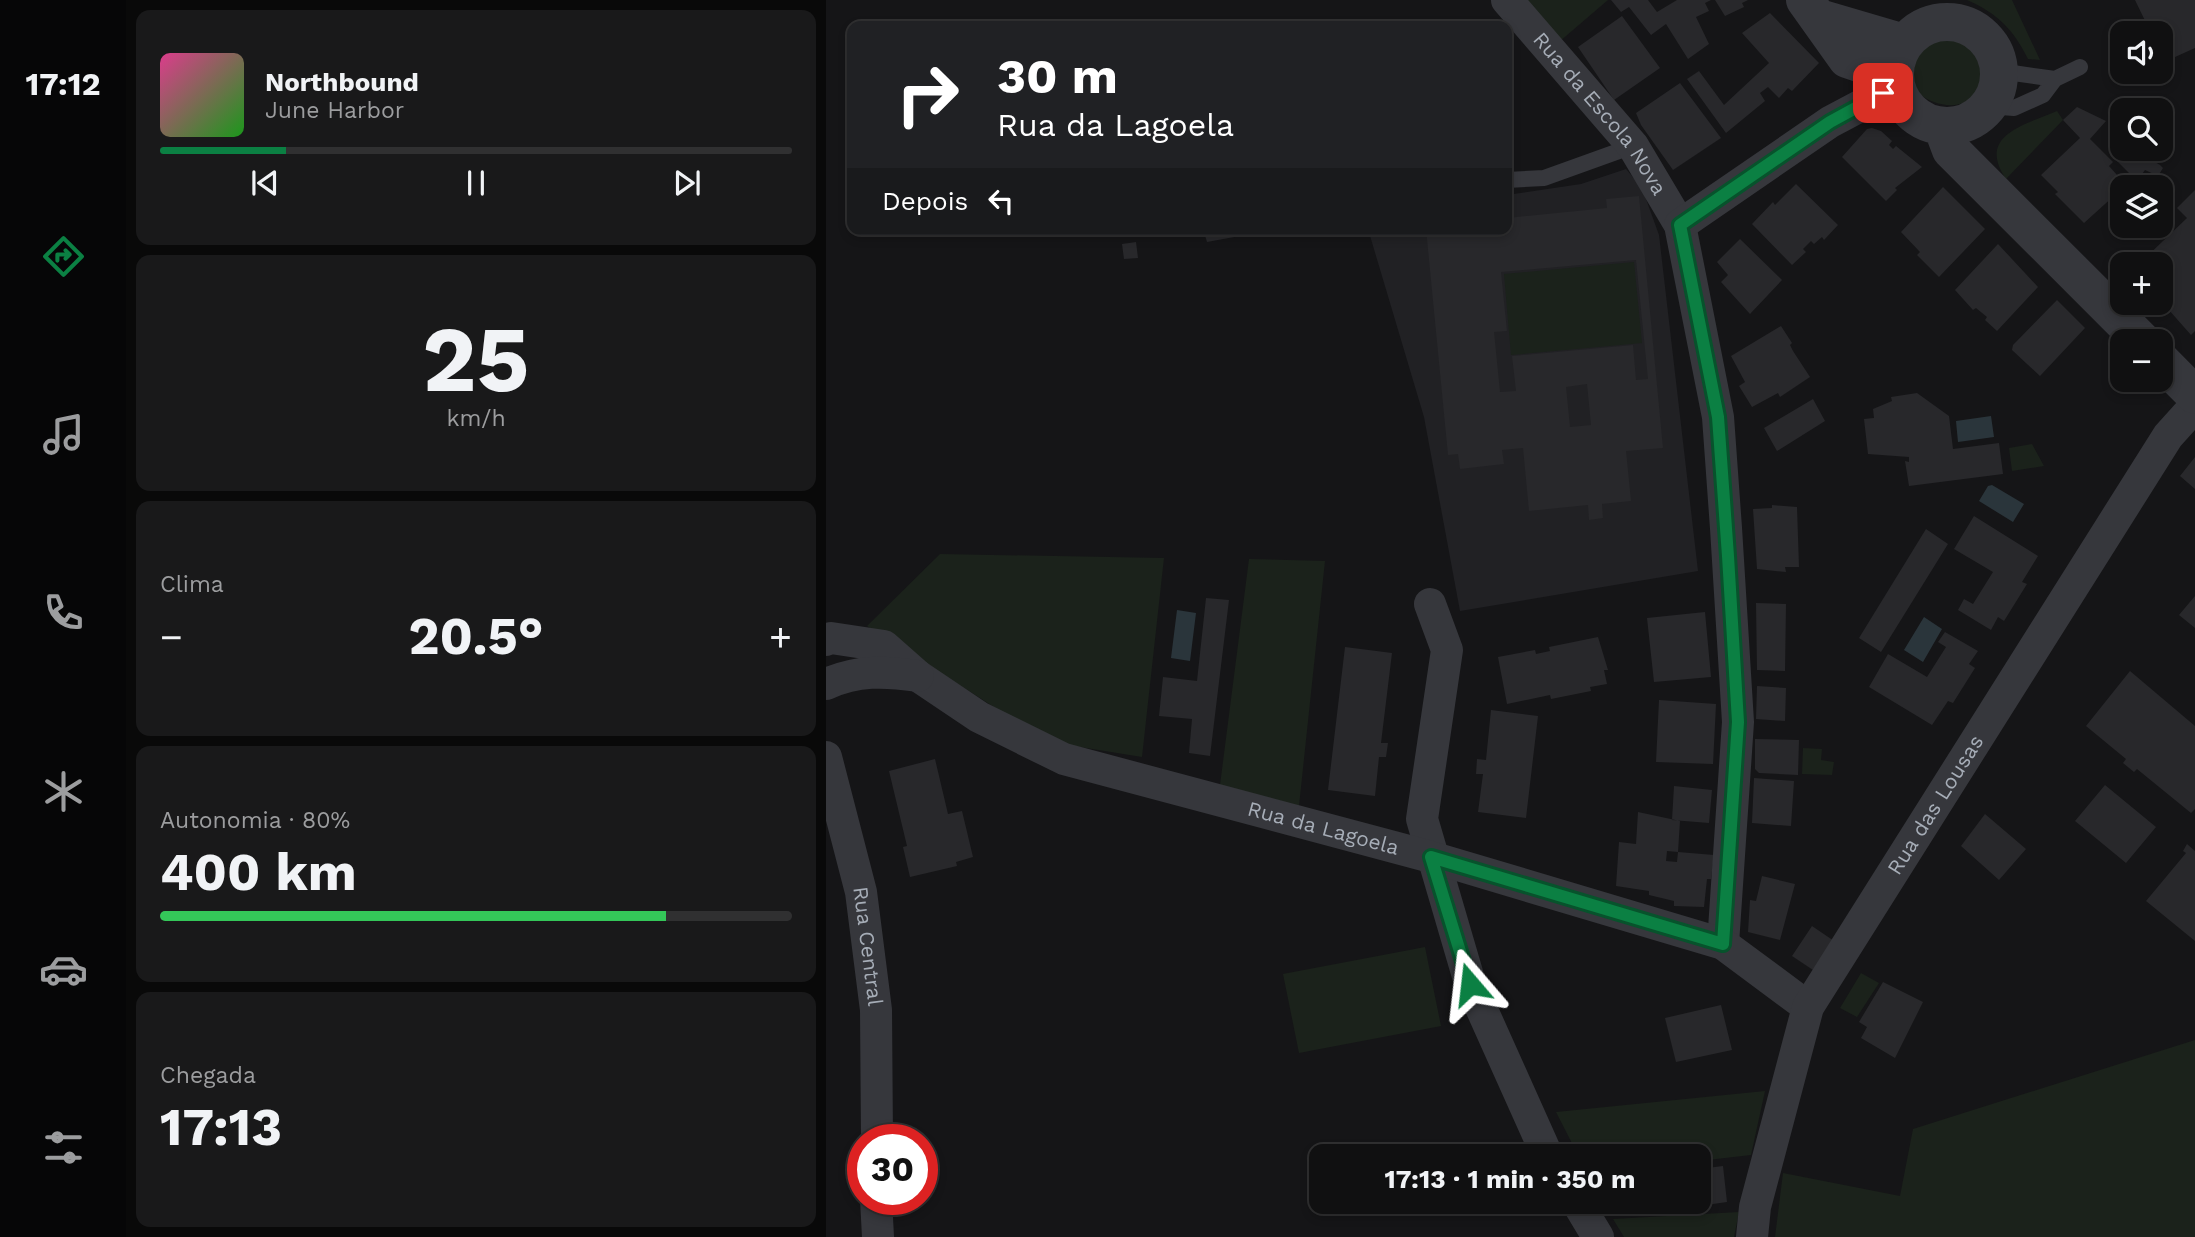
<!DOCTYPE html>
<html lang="pt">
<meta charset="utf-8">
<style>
body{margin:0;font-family:"Work Sans",sans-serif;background:#19191a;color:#f1f3f6;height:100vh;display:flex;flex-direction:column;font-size:26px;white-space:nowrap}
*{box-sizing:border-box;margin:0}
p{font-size:23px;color:#9c9d9f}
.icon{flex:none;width:38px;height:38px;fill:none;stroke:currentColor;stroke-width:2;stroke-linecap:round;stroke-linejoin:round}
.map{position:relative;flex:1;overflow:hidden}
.drawer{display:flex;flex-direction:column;gap:10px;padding:10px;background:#090909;width:700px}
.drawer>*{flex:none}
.guide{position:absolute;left:21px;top:21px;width:665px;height:214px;border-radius:14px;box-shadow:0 4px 10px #0003,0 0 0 2px #303031;background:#202124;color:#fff;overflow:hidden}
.tools{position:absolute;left:1284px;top:21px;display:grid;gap:14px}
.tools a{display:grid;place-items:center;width:63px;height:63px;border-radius:14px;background:#101011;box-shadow:0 4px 10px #0003,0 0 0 2px #303031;font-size:35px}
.speed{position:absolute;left:21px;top:1124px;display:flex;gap:14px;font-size:35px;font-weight:700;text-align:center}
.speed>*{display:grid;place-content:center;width:91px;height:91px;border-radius:50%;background:#101011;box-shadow:0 4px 10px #0003,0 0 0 2px #303031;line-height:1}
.speed .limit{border:10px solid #d22;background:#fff;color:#111}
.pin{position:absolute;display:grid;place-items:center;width:60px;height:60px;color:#fff;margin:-30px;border-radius:14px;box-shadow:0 4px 10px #0006}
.me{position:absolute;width:77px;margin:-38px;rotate:343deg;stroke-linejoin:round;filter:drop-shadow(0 0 5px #0008)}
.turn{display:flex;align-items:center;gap:24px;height:147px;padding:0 35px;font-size:32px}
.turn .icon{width:91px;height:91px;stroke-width:2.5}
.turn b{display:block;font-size:49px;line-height:60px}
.then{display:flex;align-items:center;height:66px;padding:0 35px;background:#0003;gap:14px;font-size:26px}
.big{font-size:52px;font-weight:700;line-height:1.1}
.drawer .card{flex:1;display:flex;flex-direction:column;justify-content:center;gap:10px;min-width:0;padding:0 24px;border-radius:14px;background:#19191a}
.drawer .dial{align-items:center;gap:0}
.dial b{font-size:91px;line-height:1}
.song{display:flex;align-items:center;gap:21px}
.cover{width:84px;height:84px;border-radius:10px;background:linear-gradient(135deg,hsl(330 70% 55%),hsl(120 70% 35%))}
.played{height:7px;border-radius:4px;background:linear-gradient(90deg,#0b8043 20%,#303031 20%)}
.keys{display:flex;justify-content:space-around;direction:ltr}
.heat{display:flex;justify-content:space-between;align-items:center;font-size:38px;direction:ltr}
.charge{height:10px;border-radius:5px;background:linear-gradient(90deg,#34c759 80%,#303031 0)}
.trip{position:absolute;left:483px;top:1144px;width:402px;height:70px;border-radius:14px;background:#101011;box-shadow:0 4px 10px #0003,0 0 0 2px #303031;font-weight:700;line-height:70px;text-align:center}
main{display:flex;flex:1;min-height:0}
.tab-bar{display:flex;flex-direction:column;width:126px;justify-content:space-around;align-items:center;background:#060607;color:#9c9d9f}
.tab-bar .icon{width:49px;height:49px}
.tab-bar .current{color:#0b8043}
.tab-bar b{font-size:32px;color:#f1f3f6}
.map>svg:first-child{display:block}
.built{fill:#212124}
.green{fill:#1b221b}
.water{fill:#2a353b}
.building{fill:#28282b;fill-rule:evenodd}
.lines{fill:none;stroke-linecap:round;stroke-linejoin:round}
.service{stroke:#36373c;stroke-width:16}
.minor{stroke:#36373c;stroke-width:32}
.tertiary{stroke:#36373c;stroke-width:38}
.route-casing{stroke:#07532c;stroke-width:18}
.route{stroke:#0b8043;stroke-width:12}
.labels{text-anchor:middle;stroke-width:7;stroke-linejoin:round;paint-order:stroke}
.street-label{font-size:21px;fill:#a6adb7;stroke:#101012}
</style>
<main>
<nav class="tab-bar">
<b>17:12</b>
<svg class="icon current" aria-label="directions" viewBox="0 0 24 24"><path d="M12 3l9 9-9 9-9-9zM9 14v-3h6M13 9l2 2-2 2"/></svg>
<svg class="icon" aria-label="music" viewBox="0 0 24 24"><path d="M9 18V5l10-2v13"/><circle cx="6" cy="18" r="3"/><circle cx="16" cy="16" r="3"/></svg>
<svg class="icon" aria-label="phone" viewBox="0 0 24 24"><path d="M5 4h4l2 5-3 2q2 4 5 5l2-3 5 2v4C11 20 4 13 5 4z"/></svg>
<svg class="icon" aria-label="climate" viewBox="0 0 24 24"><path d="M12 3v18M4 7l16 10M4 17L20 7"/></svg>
<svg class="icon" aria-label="car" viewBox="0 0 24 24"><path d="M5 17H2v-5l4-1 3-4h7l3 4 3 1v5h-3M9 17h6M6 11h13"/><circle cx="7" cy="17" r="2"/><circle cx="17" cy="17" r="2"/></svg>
<svg class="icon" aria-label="filters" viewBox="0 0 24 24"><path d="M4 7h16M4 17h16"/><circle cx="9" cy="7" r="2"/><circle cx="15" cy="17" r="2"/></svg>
</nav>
<section class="drawer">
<div class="card">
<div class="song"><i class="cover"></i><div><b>Northbound</b><p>June Harbor</p></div></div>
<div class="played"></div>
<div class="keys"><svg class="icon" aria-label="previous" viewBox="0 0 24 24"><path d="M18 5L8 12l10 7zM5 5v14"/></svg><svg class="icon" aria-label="pause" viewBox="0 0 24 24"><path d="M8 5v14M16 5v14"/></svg><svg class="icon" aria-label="next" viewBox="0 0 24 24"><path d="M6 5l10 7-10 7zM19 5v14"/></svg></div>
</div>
<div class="card dial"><b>25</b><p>km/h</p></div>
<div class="card"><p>Clima</p>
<div class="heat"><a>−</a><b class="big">20.5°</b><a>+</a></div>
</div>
<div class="card"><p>Autonomia · 80%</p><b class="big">400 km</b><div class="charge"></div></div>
<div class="card"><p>Chegada</p><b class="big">17:13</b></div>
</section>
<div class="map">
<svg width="1369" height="1237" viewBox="0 0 1369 1237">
<rect width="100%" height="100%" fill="#151517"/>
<path class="built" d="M800,169L816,188L833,235L872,571L634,611L598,417L542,229H681V195L755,184Z"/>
<path class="green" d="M697,0H782L733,42Z
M1141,0H1186L1214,60L1202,59C1188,30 1171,13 1141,0Z
M1121,36L1149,51C1156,62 1160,74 1154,87C1135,127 1064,94 1084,55C1092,40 1105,37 1121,36Z
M1231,111L1237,120L1180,179C1150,135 1199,125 1231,111Z
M808,262L816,343L685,355L678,274Z
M1206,444L1218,466L1186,471L1183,448Z
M114,554L338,558L316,757L223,742L41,626Z
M423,559L499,561L473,806L394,785Z
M977,748L996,749L995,760L1008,762L1006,775L976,774Z
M599,947L615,1026L473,1053L457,974Z
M1035,973L1053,983L1031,1017L1014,1008Z
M1369,1040V1237H949L957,1173L1074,1196L1087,1129Z
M939,1091L925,1155L873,1161V1157H753L730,1112Z
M913,1212L908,1237H798L787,1219Z"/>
<path class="water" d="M1165,416L1168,437L1132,442L1130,421Z
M1166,485L1198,504L1187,522L1153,501L1162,486Z
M351,610L370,613L364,661L345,658Z
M1098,617L1116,629L1097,662L1078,650Z"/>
<path class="building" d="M785,0H822L831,12L851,0H885L879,3L883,11L870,17L883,44L862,59L840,24L825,35L803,7L795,12Z
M889,0H922L916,3L918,7L899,16Z
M1309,0H1369V48L1338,62L1335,33H1325Z
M944,13L993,63L966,91L962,88L953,98L942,87L934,93L939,101L900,133L861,79L873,71L898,105L943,63L916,33Z
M796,16L834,68L788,100L752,47Z
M854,83L895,138L847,170L815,125L810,113Z
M1251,107L1280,121L1264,139L1287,162L1283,166L1300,185L1258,223L1229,194L1232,192L1215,175L1254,138L1237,120Z
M1046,128L1055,131L1066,141L1063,145L1067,149L1070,146L1096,167L1069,188L1071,190L1060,201L1016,157L1041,129Z
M1295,143L1297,149H1306L1334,165L1337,168L1332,176L1319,170L1311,181L1284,154Z
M970,184L1012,225L998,240L996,237L988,244L985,241L977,249L980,252L966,265L926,224L947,202L949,205Z
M1117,187L1159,229L1113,277L1091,255L1094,252L1075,232Z
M1369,190V331L1365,335L1335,301V264H1313L1361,218L1351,208Z
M813,196L837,448L800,451L805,501L776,504L777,518L763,520L762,505L703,511L697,448L676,450L678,464L634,469L632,454L622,455L600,229H681V218L781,208L780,199ZM810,260L822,379L810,380L807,345L686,356L690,391L674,392L668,332L681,331L675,272ZM761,384L765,425L744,427L740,387Z
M334,229H375V231L335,237Z
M377,229H441V231L381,242Z
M914,239L956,280L924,314L895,282L902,275L891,262Z
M310,242L312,258L298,259L296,244Z
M1172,244L1212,287L1171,331L1159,320L1161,317L1150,308L1147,310L1129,290Z
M1231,300L1259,328L1214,376L1186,350L1187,345Z
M955,326L966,343L964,345L967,351L984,377L954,397L952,393L926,407L913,386L919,382L905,356Z
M1091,393L1123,416L1127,449L1173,443L1177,474L1083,486L1079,461L1083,462V457L1042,454L1038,419L1048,418L1047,409L1066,401L1065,397Z
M987,399L999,421L951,451L938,428Z
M1369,457V489L1354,476Z
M946,505L971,507L973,567H959L960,572L931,569L927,509L946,508Z
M1148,516L1212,556L1196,582L1201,584L1178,621L1172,617L1165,630L1132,610L1138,599L1147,604L1167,572L1128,549Z
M1100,529L1122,544L1055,652L1033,638Z
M1369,596V628L1353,615Z
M380,598L403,600L384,756L363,753L366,719L333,716L337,677L371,681Z
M930,603L960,604L959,671L931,670Z
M879,612L885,677L828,682L821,618Z
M1119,632L1152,651L1143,664L1149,668L1127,703L1122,701L1106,725L1043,687L1062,654L1101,677L1120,647L1112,642Z
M772,637L782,670H778L781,684L764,687L765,691L725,699L724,695L681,704L672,657L709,650L710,654L724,651L723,647Z
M519,647L566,653L555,743H562L560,757H553L549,796L502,790Z
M1304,671L1369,726V809L1365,813L1311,769L1308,772L1297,763L1300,759L1260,726Z
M931,686L960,688L959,721L930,719Z
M833,700L890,704L887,764L830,762Z
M665,710L712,716L700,818L652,812L657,774H650L651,759L660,760Z
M929,739L973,740L972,775L933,773L929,769Z
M109,759L122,814L136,811L147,857L130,862L131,866L84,877L77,847L81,846L63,771Z
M928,778L968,781L965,826L926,823Z
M1279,785L1330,827L1300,863L1249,821Z
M848,786L886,790L883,823L846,820Z
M812,812L854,821L852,852L841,851L840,861L851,862L852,852L888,855L885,879H881L878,907L848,906V901L823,895V891L790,886L793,842L810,844Z
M1159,814L1200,849L1173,880L1135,846Z
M1361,844L1369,851V941L1320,901L1360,853L1357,851Z
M936,876L969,884L954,940L922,932L924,900L930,901Z
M986,926L1011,943L990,972L966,956Z
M1057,982L1097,1002L1069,1058L1035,1038L1041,1027L1033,1022Z
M895,1005L906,1050L850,1062L839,1018Z
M897,1166L901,1202L859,1208L858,1202H873V1169Z"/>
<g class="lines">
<path class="service" d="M1173,71L1229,79
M1162,106L1188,108L1217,95L1229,79L1254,67
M681,180L718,178L807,146"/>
<g class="minor">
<path id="s1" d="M681,0L807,146L854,225L892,417L900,528L912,722L897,944"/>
<path d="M854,225L1004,122L1070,87"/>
<path d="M604,604L621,650L596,819L644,983L722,1157"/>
<path id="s2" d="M0,640L5,638L58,646L92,676L153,717L238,759L605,857L897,944L982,1007"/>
<path d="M0,684C32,670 58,671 92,676"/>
<path id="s3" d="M0,757L35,892L50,1010L51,1139"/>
<path d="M50,1199L52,1237"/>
<path d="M751,1202L772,1237"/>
<path id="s4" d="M926,1237L929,1207L982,1007L1342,436L1369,406"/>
</g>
<path class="tertiary" d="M979,0L1021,59L1068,75
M993,18L1078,43
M1069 74a52 52 0 1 1 104 0a52 52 0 1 1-104 0Z
M1116,126L1125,150L1316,341
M1335,361L1369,395"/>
</g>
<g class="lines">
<defs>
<path id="route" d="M644,984L605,857L897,944L912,722L902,556L892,417L854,225L1004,122L1057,93"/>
</defs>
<use href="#route" class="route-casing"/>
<use href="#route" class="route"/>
</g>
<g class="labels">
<g class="street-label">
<text dy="7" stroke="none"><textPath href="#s1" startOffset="147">Rua da Escola Nova</textPath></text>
<text dy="7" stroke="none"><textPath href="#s4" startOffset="476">Rua das Lousas</textPath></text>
<text dy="7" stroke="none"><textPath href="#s2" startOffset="541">Rua da Lagoela</textPath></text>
<text dy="7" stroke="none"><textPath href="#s3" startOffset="194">Rua Central</textPath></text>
</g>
</g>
</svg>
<div class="tools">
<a><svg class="icon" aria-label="sound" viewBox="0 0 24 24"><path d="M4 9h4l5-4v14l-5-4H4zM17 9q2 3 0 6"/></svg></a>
<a><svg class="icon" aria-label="search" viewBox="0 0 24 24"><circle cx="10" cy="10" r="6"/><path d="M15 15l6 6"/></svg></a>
<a><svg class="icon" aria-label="layers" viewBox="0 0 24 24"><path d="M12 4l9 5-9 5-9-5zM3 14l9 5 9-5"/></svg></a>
<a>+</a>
<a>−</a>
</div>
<div class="speed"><div class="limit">30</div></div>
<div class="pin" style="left:1057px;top:93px;background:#d93025"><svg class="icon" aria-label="arrive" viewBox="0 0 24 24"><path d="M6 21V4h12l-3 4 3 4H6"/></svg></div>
<svg class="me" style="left:644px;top:984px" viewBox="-20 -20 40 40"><path d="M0-17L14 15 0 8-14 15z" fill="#0b8043" stroke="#fff" stroke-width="4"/></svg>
<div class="trip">17:13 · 1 min · 350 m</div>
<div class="guide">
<div class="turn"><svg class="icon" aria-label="right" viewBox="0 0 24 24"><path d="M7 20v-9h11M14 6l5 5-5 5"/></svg><div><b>30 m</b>Rua da Lagoela</div></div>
<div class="then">Depois<svg class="icon" aria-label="left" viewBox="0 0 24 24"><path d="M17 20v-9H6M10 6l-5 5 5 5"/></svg></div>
</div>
</div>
</main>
